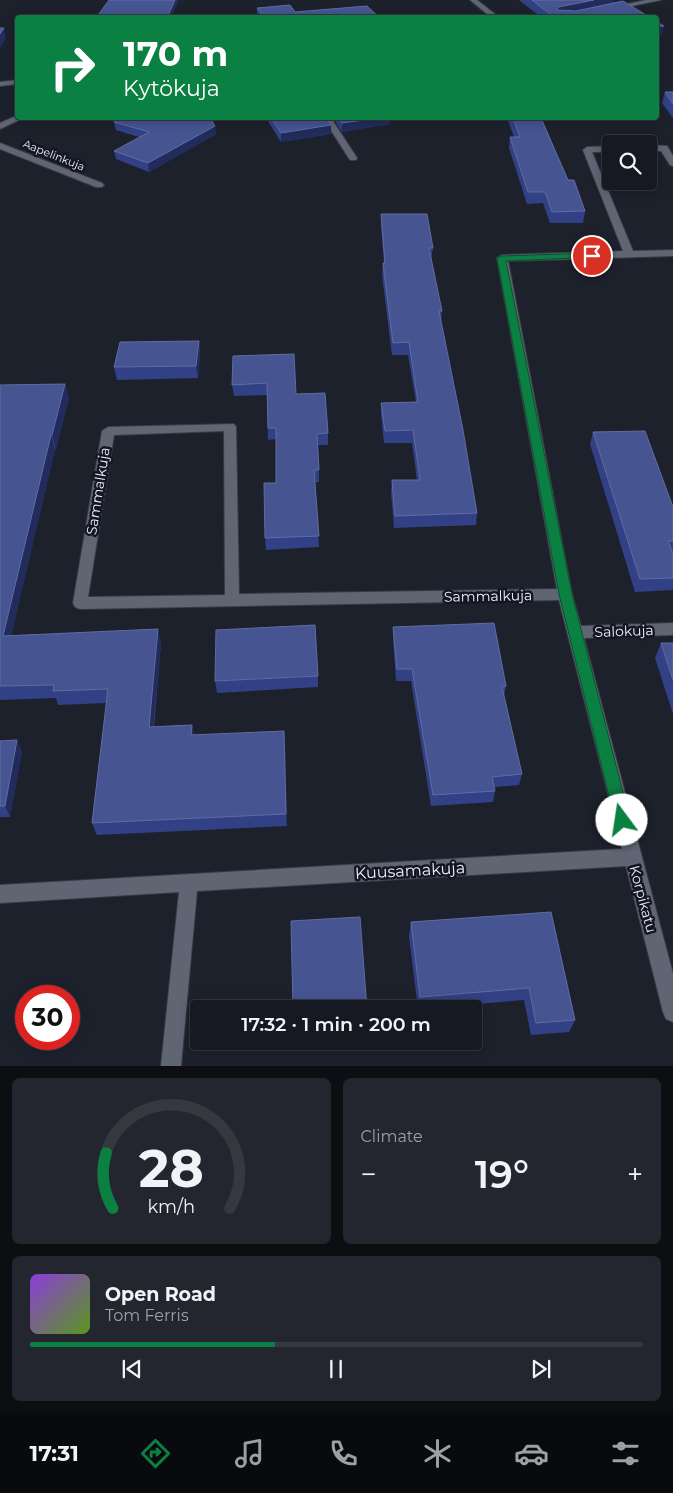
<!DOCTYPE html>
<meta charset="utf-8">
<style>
body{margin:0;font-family:Montserrat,sans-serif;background:#23262e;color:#f1f3f6;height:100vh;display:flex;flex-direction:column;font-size:19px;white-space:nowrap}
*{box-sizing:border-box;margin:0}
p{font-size:16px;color:#9ea0a5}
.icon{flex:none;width:28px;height:28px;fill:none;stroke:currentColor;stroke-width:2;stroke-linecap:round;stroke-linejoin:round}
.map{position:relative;height:1066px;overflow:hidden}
.side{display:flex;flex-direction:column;gap:12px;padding:12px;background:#0c0e12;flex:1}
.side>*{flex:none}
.banner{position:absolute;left:15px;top:15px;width:644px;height:105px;border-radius:5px;box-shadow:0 2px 12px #0003,0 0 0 1px #35383f;background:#0b8043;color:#fff;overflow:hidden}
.tools{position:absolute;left:602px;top:135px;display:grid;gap:10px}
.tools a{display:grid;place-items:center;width:55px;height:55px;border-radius:5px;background:#161921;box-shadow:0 2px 12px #0003,0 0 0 1px #35383f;font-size:25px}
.speed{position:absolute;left:15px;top:985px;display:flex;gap:10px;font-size:25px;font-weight:700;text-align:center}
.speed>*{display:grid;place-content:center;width:65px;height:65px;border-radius:50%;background:#161921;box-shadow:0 2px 12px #0003,0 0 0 1px #35383f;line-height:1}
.speed .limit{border:8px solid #d22;background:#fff;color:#111}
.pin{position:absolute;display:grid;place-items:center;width:42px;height:42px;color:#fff;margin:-21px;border:2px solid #fff;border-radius:50%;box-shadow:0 1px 5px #0007}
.me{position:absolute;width:55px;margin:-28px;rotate:346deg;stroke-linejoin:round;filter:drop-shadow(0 0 4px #0008)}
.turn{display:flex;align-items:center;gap:18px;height:105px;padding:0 25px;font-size:22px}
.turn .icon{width:65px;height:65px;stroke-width:2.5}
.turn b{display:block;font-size:35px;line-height:42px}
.big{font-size:38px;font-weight:600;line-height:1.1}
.side .widget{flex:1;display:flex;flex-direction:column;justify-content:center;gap:8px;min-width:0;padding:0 18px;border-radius:8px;background:#23262e}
.side .dial{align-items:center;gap:0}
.dial svg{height:130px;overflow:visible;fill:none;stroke:#35383f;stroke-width:7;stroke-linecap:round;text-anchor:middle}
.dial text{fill:#f1f3f6;stroke:none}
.song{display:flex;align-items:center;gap:15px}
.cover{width:60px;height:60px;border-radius:8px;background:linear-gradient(135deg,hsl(270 70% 55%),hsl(90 70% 35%))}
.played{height:5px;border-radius:2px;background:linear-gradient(90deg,#0b8043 40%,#35383f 40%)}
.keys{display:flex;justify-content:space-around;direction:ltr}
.heat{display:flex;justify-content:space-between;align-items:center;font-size:28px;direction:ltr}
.side .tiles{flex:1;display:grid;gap:12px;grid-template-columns:1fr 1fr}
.widget:last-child{grid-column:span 2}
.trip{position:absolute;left:190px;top:1000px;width:292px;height:50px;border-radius:5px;background:#161921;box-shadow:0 2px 12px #0003,0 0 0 1px #35383f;font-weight:600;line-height:50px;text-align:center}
.menu{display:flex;height:80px;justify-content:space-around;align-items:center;background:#090a0d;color:#9ea0a5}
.menu .icon{width:35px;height:35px}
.menu .active{color:#0b8043}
.menu b{font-size:22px;color:#f1f3f6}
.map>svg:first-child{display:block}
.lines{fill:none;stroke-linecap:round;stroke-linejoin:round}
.minor-casing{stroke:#393c46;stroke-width:2}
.minor{fill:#606573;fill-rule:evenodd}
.wall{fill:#324185}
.shaded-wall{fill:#212c5c}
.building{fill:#465491;stroke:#606ca1}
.route{fill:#0b8043;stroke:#07532c}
.labels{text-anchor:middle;stroke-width:5;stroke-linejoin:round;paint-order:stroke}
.far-street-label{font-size:11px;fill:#eceff8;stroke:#141723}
.street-label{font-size:14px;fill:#eceff8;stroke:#141723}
.near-street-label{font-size:16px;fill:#eceff8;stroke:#141723}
</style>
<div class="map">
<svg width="673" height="1066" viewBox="0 0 673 1066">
<rect width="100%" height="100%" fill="#1d212c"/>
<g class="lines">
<defs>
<path id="minor" d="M470,0H477L500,18H492Z
M646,0H661L612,10L609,8Z
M18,80V84L0,86V82Z
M18,115V118H22L21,119L0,129V123Z
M323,118H331L357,158L356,160H350Z
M0,143L102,183L104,185L102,187H96L0,149Z
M649,145L667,146L673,156V166L670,165L661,151H649Z
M611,146V152H592L633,251L673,250V256L508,261L572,594L581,626L673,623V635L584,638L673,974V1022L666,1019L663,1012L626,866L197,891L181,1066H161L179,892L0,903V885L622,849L559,600L80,609L75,607L73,603L102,431L108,427L234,424L236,427L239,594L557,589L497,258L502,255L623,251L583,150L587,147ZM224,431L225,595L88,597L114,435Z"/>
</defs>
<use href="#minor" class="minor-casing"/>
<use href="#minor" class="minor"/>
</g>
<path class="wall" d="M519,0H614L613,3L651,18H542Z
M257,8L295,12L380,18H259L257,16Z
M665,92H673V118L662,103Z
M122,118H222L213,121L216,134L149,172L116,159L114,151L139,137L116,130L114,122Z
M266,118H326L331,125V134L281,142Z
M333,118H390V124L342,132Z
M507,118H541L568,180L585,211L583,223H550L543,203L527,204L509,148L510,137H514Z
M381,214L433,248L431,260L442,311L441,322L477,513L476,525L394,528L391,493L392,480H417L412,443H384L381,415V403L416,402L408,355H392L382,275L383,263H384L381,225Z
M199,341L200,353L198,378L117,380L114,367Z
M233,356L296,394L328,433V445H318L319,482H315L319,547L266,550L265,538L276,483V439L268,440L267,395L234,396L232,385Z
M65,384L69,398L56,449H55L11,636L161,643L154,727L192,725L194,735L285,744L287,826L97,835L92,823L106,703L58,705L56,698L0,700V385Z
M593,432L673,507V590L635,592L590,444Z
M393,627L506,686L504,696L522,774L519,785L495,787V791L493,802L431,806L411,681H396L393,639Z
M661,643H673V714L655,658Z
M318,676V687L217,693L215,681Z
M0,741L22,751L10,817H0Z
M551,912L575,1020L569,1032L531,1035L524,1000L418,1009L409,936L411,922Z
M294,1041H364L294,1046Z"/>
<path class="shaded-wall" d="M175,0H179L171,18H167Z
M594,0H614L613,5L557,16L558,7Z
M664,26L662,35L656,36V27Z
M4,28L6,38L0,48V34Z
M209,118H222L209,123Z
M379,118H390V124L342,132V123Z
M331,125V134L281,142V133Z
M215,126L216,134L149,172L148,163Z
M199,341L200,353L198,378L196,366Z
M65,384L69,398L56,449L52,435Z
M51,435L55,449L8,650L3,636Z
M158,629L161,643L152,740L149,727Z
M192,725L194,738L191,735Z
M284,731L285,744L287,826L286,814Z
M17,740L22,751L10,817L5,806Z"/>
<path class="building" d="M109,0H175L167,18H96Z
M532,0H594L558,7L557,10L576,11L623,1L651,18H555Z
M290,5L295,12L367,6L380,18H265L257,8Z
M656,21L664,26L656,27Z
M0,28H4L0,34Z
M665,92H673V104Z
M122,118H210L215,126L148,163L114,151L149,132L114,122Z
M271,118H326L331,125L281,133Z
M338,118H379L342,123Z
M513,118H541L568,180H574L585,211L552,212L545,192H528L510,137H520Z
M381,214H427L433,248H429L442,311H439L463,430L477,513L395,516L392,480H420L413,430L385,431L381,403L418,402L409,342L393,343L383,263H385Z
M199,341L196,366L114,367L120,342Z
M294,354L296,394L325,393L328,433L317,434L319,470H314L319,536L265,538L264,483H276V428H268L267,383L232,385L233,356Z
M65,384L52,435H51L3,636L158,629L149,727L192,725L191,735L284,731L286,814L92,823L108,689L53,691L54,685L0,686V385Z
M645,431L673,507V541H668L673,554V578L640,579L593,432Z
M494,623L506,686L502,687L522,774L492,777L495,791L433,795L412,669H397L393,627Z
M315,625L318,676L215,681L216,630Z
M661,643H673V680Z
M17,740L5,806H0V741Z
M551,912L575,1020L536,1023L529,988L420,997L411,922Z
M360,917L367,1009H293L291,921Z"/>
<path class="route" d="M592,253L597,256L595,257L506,261L572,594L630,820L628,824L622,826L617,824L615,820L559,594L497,258L502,256Z"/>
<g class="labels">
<g class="far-street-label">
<text transform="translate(54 155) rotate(22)" y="4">Aapelinkuja</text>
</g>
<g class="street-label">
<text transform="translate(98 491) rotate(-81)" y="5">Sammalkuja</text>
<text transform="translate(488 596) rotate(-1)" y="5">Sammalkuja</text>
<text transform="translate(624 631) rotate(-2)" y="5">Salokuja</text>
<text transform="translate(643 899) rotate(75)" y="5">Korpikatu</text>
</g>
<g class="near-street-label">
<text transform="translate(410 870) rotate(-3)" y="6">Kuusamakuja</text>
</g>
</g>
</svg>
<div class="tools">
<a><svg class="icon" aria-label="search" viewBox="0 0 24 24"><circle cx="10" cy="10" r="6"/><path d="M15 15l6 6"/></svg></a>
</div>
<div class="speed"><div class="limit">30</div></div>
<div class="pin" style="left:592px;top:256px;background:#d93025"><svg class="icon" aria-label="arrive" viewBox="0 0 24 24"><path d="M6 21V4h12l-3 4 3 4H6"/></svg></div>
<svg class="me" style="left:622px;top:820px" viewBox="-20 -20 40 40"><circle r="19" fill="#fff"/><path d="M0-13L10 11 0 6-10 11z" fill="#0b8043"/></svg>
<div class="trip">17:32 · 1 min · 200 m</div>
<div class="banner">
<div class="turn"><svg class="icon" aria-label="right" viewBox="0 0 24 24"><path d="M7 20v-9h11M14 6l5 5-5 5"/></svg><div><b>170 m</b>Kytökuja</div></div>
</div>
</div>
<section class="side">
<div class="tiles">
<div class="widget dial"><svg viewBox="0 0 100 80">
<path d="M14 69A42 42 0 1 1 86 69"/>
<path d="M14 69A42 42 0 0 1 10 35" stroke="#0b8043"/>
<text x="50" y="56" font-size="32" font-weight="700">28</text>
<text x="50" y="72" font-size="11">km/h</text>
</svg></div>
<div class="widget"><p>Climate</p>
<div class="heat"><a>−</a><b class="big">19°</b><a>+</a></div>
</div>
<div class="widget">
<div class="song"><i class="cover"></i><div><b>Open Road</b><p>Tom Ferris</p></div></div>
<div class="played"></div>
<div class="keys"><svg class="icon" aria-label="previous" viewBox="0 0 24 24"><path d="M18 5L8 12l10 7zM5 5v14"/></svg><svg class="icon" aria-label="pause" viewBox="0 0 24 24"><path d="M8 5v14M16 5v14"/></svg><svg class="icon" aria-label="next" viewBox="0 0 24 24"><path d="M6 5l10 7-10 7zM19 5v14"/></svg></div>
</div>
</div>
</section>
<nav class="menu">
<b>17:31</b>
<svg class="icon active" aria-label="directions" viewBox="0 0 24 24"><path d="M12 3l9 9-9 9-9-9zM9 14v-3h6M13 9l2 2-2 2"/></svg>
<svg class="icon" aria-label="music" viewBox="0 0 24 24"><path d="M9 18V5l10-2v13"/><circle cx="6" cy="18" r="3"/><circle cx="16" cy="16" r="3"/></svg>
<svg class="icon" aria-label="phone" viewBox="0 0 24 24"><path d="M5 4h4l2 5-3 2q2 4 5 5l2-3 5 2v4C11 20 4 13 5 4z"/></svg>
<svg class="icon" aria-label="climate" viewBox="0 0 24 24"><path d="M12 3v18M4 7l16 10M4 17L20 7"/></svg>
<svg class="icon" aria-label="car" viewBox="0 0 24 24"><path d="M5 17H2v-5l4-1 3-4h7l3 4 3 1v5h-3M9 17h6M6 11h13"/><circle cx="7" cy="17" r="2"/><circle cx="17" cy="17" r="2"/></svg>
<svg class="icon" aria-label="filters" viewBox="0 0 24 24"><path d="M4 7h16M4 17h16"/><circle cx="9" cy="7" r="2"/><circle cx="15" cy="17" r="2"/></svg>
</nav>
